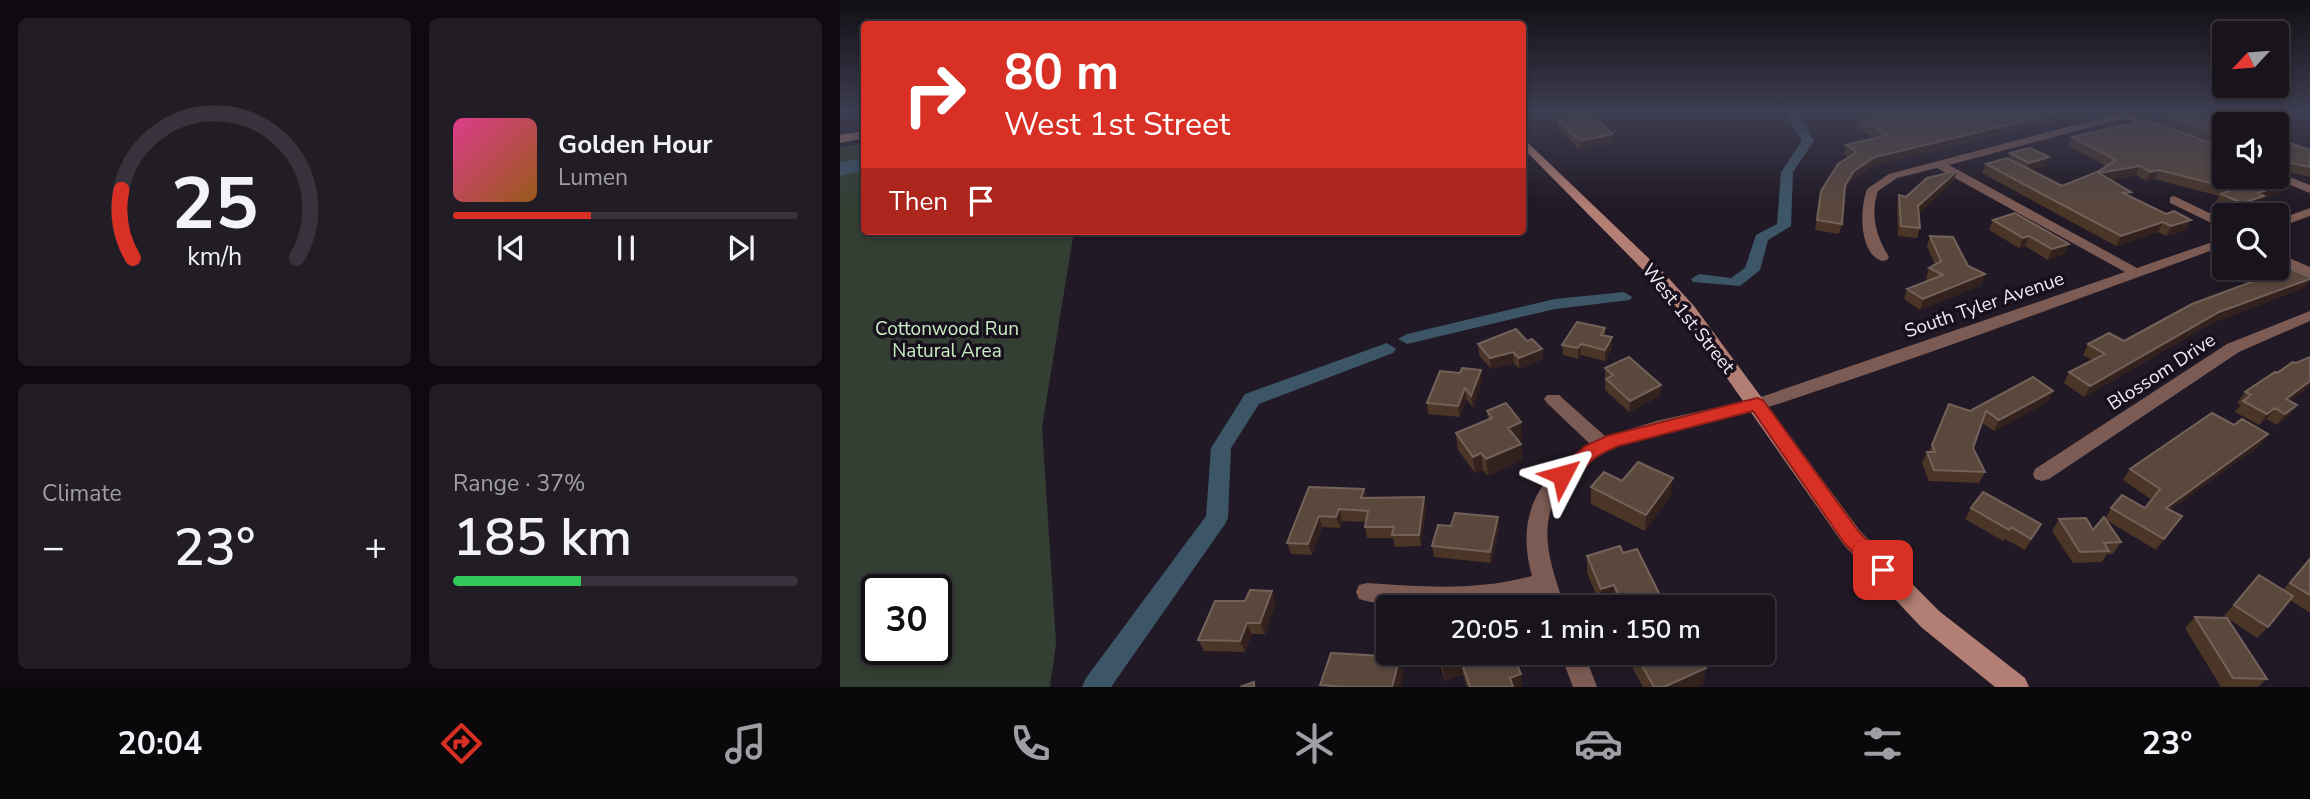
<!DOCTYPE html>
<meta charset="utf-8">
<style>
body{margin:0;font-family:"Nunito Sans",sans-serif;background:#221c25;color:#f1f3f6;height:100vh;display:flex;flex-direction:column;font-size:26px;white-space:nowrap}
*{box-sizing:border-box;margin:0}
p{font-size:23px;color:#9f9ea3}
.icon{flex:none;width:38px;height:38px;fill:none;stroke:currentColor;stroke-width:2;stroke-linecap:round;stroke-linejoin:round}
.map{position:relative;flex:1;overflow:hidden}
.panel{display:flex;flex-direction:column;gap:18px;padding:18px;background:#0e0a0f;width:840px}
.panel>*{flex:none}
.top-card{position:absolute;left:21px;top:21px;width:665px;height:214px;border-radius:7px;box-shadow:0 4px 10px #0003,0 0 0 2px #37323b;background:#d93025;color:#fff;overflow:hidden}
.needle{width:46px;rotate:244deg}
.controls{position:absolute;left:1372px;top:21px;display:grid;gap:14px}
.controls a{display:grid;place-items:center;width:77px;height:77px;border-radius:7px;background:#19131c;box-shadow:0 4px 10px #0003,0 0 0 2px #37323b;font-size:35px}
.speed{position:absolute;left:21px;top:574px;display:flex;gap:14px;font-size:35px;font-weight:700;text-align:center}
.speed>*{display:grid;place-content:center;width:91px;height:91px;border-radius:50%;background:#19131c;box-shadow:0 4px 10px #0003,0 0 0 2px #37323b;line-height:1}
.speed .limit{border:4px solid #111;border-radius:10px;background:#fff;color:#111}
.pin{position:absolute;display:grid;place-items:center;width:60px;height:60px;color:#fff;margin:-30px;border-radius:14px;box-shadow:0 4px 10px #0006}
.me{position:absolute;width:77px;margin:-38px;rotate:51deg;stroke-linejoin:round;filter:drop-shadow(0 0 5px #0008)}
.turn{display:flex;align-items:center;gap:24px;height:147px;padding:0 28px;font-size:32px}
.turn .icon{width:91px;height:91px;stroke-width:2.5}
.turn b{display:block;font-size:49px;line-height:60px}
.then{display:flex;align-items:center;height:66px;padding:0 28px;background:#0003;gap:14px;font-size:26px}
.big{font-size:52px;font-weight:600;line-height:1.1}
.panel .widget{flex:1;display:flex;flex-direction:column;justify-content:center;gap:10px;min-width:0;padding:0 24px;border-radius:10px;background:#221c25}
.panel .dial{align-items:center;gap:0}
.dial svg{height:182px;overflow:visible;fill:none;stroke:#37323b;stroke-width:7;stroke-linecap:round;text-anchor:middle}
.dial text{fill:#f1f3f6;stroke:none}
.song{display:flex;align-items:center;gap:21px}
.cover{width:84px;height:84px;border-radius:10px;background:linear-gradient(135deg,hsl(330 70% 55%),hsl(30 70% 35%))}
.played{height:7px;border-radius:4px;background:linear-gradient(90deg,#d93025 40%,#37323b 40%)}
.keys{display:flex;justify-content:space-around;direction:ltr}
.heat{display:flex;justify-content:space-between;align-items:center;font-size:38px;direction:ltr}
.charge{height:10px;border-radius:5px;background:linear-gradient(90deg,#34c759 37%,#37323b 0)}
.panel .tiles{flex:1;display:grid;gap:18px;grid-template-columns:repeat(2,1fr)}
.trip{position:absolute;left:536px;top:595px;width:399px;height:70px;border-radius:7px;background:#19131c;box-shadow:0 4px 10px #0003,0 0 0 2px #37323b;font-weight:600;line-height:70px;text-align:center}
.tabs{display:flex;height:112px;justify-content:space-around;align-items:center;background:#0a080b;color:#9f9ea3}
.tabs .icon{width:49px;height:49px}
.tabs .active{color:#d93025}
.tabs b{font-size:32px;color:#f1f3f6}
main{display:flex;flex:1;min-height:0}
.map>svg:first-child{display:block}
.green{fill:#343f33;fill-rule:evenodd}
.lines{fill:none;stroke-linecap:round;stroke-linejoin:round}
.canal{fill:#3d5667;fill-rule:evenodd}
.river{fill:#3d5667;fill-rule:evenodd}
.street{fill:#7c5b54;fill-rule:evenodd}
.secondary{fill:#b37e73;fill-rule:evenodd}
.wall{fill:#4a3527}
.shaded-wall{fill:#32211d}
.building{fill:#5b483d;stroke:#73625a;stroke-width:2}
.route{fill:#d93025;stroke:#8d1f18;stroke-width:2}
.labels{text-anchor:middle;stroke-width:7;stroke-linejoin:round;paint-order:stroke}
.street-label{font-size:19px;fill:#f0ebf4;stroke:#18101c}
.park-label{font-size:19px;fill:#c7edc1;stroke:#18101c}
</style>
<main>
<section class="panel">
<div class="tiles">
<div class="widget dial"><svg viewBox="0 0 100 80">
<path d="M14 69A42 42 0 1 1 86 69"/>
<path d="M14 69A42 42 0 0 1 9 39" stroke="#d93025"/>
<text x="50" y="56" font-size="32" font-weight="700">25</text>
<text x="50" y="72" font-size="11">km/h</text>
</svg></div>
<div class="widget">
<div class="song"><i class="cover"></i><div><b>Golden Hour</b><p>Lumen</p></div></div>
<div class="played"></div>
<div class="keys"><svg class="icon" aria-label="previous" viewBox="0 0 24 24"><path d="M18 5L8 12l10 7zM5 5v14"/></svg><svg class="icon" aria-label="pause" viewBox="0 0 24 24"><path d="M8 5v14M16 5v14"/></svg><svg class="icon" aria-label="next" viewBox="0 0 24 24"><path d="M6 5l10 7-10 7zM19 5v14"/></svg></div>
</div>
<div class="widget"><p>Climate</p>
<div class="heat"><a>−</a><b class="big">23°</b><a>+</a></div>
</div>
<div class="widget"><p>Range · 37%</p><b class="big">185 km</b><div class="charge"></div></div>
</div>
</section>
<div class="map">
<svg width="1470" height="687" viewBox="0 0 1470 687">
<rect width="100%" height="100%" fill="#211925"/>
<path class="green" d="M24,143V231H234L202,427L216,643L210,687H0V147ZM37,590H96V649H37Z"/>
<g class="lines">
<path class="canal" d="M944,111H955L974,141L953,172L951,226L928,240L920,270L900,286L853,282L851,279L859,274L891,278L905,268L916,235L937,224L941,172L962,141Z
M784,292L792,297L790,300L715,309L567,344L558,339L567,334L715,299Z
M547,343L556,349L553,353L419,404L391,448L388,518L385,524L271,687H242L246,678L366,516L371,448L405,394Z"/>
<path class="river" d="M24,158V170L0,176V162Z"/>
<path class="street" d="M1289,113L1325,129L1320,132L1288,119H1281L1109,165L1297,268L1384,238V246C1237,299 1090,354 941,403C872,426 783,425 730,479C692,517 710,564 725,607H703L698,593C653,606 609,608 562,605C548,603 533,604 519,599L516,592L519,585L527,583C583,587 638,591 692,576C675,516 698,474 751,445L707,403L704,399L707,395H719L766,437L816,421L915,399L1285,272L1097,168L1057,178L1038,191C1030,215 1036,236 1049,257L1047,260L1042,261C1018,253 1020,208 1027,189L1049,174L1277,114Z
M1437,172L1470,185V193L1433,178L1432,177H1437Z
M1334,196L1384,220V229L1330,203V197Z
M1470,208V216L1437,228V220Z
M1437,253L1470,267V276L1437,262Z
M1470,311V321L1399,352L1209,479L1202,481L1195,479L1193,474L1195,469L1387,344Z
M720,653H744L757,687H733Z"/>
<path class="secondary" d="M24,131V138L0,143V135Z
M682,137L823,272L854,306L1020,531L1099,611L1185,678L1189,687H1155L1081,627L1004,545L842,314L811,278L682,147Z"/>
</g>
<path class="wall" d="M1248,113L1032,166L1012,180L1004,192L1002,224L999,234L975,230L981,191L1009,157L1004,154L1006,145L1035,138L1017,128L1019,119Z
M1327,115L1384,124V147L1323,124Z
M718,120L773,143L740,150L718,129Z
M1232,137L1384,177H1437L1435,180L1440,193L1422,199L1419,206L1396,213L1375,203L1379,196L1315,179L1306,181L1296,175L1271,180L1289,196L1346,230L1326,236L1318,232L1276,246L1142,173L1146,164L1168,158L1170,153L1209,157L1205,166L1191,170L1222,186L1257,172L1266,166L1228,146Z
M1437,140L1470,150V177L1438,170L1437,177Z
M1117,171L1114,180L1079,213L1080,228L1077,238L1058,236L1057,204L1059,195L1066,197Z
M1175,213L1224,254L1208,260L1185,246L1179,248L1149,230L1153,220Z
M1090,236L1128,266L1145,274L1141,285L1080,310L1064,299L1067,289L1089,280L1086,279L1089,268L1095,265L1087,246Z
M1470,277V280L1464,288L1372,323L1244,397L1224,383L1229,372L1252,360L1243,355L1248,344L1284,341Z
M765,328V336L772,337V348L765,361L741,355L738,359L723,355L722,345Z
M638,344L702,349L703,359L679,369L674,363L651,369L639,355Z
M765,368L821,385L820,396L789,412L765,390Z
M642,381L633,407L626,399L620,417L588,414L587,403Z
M1470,386L1450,401L1449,416L1437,425L1427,419L1419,425L1395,412L1401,405L1397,403L1405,392Z
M1213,391L1208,402L1154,431L1142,423L1133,448L1145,472L1139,483L1089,481L1082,463L1087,452H1089L1109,404L1130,411Z
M647,411L682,438L678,440L681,444L682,460L648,476L643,470L635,473L618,450L616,433L648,420Z
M1394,425L1428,434L1420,445L1330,510L1342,516L1316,550L1266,520L1281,542L1273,554H1267L1262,562L1233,563L1212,531L1219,519L1253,530L1265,519L1271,508H1305L1312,500L1283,480L1290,469Z
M782,481L831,495L805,531L751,504V487Z
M469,487L524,489L527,498L584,497L586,509L581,546L555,547L553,538H527L525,527L526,522L502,521L500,528L482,527L472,555L451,554L447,543Z
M1131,508L1201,524L1185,550L1165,539L1163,541L1125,519Z
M658,517L659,528L651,563L594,557L592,546L611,526Z
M783,553L826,607H776L774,601L760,605L747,572V556Z
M1470,557V613L1450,600L1428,627L1417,638L1384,616L1419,575L1443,590Z
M436,602L425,634H412L405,652L364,651L358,640Z
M1355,617L1427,679L1418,687H1381L1345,628Z
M596,653H672L682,687H627L623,674L605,681Z
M795,653L866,668L863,684L856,687H803L793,669Z"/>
<path class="shaded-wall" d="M1226,111H1249L1248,113L1032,166L1012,180L1003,194L1005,185L1014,171L1035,157Z
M773,134V143L740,150V141Z
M1209,157L1205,166L1186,172L1189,163Z
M1300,166L1296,175L1255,183L1259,173Z
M1319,170L1315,179L1306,181L1310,172Z
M1117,171L1114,180L1075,216L1078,206Z
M1446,184L1440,193L1422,199L1419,206L1396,213L1402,203L1418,193Z
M1351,220L1346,230L1326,236L1331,226Z
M1323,222L1318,232L1276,246L1281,236Z
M1189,236L1185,246L1179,248L1183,238Z
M1229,244L1224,254L1208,260L1212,249Z
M1145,274L1141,285L1080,310L1083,299Z
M1470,279L1464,288L1372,323L1244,397L1250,386L1379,312Z
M772,337V348L765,361V350Z
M741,344V355L738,359V348Z
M702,349L703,359L679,369V358Z
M673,352L674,363L651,369L650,358Z
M641,370L642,381L633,407L631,396Z
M1470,381V386L1438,410L1446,399Z
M821,385L820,396L789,412L790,401Z
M625,388L626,399L620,417L618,406Z
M1213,391L1208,402L1154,431L1159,420Z
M1457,405L1449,416L1437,425L1445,414Z
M1435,408L1427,419L1419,425L1427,414Z
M681,422L682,438L669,444L668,428Z
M1428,434L1420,445L1318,519L1326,508Z
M681,444L682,460L648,476L646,459Z
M641,453L643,470L635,473L633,457Z
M833,478L831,495L805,531L806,515Z
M524,489L527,500L521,498Z
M584,497L586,509L581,546L579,535Z
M499,509L502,521L500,528L496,517Z
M479,516L482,527L472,555L468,544Z
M658,517L659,528L651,563L650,552Z
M774,585V601L760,605L761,589Z
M432,591L436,602L425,634L420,623Z
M407,623L412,634L405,652L400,641Z
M560,657L564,673L561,687H552Z
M620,658L623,674L605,681L602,665Z
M866,668L863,684L856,687H824Z
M681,674L682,687H671L670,678Z"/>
<path class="building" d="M735,111H746L773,134L740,141L718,120Z
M1062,111H1226L1035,157L1014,171L1005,185L1002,224L977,220L981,191L998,164L1017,152L1006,145L1048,135L1019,119Z
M1345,111H1357L1392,124H1384V137L1327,115Z
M1308,120L1384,148V177H1428L1446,184L1418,193L1424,196L1402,203L1381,194L1395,189L1319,170L1310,172L1300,166L1259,173L1291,192L1283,193L1326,214L1334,211L1351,220L1331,226L1323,222L1281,236L1146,164L1167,158L1222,186L1257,172L1276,160L1232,137Z
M1437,140L1450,143L1470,150V167L1441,161L1437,166Z
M1190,148L1209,157L1189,163L1170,153Z
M1117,171L1078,206L1080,228L1061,226L1059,195L1066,197L1087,178Z
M1175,213L1229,244L1212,249L1189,236L1183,238L1153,220Z
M1090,236L1113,237L1128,266L1145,274L1083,299L1067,289L1103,275L1089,268L1101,261Z
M1449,268L1470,277V279L1379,312L1250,386L1229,372L1265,354L1248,344L1269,333L1284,341L1352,304Z
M737,322L765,328L761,335L772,337L765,350L741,344L738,348L722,345Z
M676,329L687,341L692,339L702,349L679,358L673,352L650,358L638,344Z
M789,357L821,385L790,401L766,379L773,375L765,368Z
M1470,357V381L1446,399L1457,405L1445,414L1435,408L1427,414L1403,401L1411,395L1405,392L1435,372L1437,373L1453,362L1456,363Z
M622,368L641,370L631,396L625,388L618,406L587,403L600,371L620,373Z
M1193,377L1213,391L1159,420L1146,411L1133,448L1145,472L1094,470L1087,452H1095L1092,445L1109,404L1130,411Z
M666,403L681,422L668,428L681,444L646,459L641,453L633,457L616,433L652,418L647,411Z
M1372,413L1394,425L1402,419L1428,434L1326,508L1342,516L1324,539L1271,508L1282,495L1305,508L1320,489L1290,469Z
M798,462L833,478L806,515L751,487L764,472L782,481Z
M469,487L524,489L521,498L584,497L579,535H552L554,527H525L528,511L499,509L496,517L479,516L468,544L447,543Z
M1143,492L1201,524L1191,539L1171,527L1169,530L1131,508Z
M615,513L658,517L650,552L592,546L598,525L611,526Z
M1264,517L1281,542L1264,543L1269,551L1240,552L1219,519L1246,518L1253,530Z
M780,546L783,553L797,549L826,607H784L774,585L761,589L747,556Z
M1470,559V595L1450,583Z
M1419,575L1453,596L1428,627L1394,605Z
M410,590L432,591L420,623H407L400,641L358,640L375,601H405Z
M1355,617L1387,618L1427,679L1393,678Z
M491,653L560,657L552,687H505L480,685Z
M598,653H672L681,674L670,678L673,687H630L620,658L602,665Z
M795,653H857L866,668L824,687H814Z
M414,682V687H400Z"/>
<linearGradient id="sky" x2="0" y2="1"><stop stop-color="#120e14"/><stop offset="0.54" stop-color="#3d3e51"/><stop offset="1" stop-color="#3d3e51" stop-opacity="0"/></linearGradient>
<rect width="1470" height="207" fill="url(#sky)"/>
<path class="route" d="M917,398L923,400L1019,532L1051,564L1054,570L1051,577L1043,580L1036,577L1005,544L913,411L778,446C772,449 764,452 758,456C744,465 732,486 715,480L712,475L745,446L767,436Z"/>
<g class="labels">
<g class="street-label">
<text transform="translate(1144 304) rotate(-19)" y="7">South Tyler Avenue</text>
<text transform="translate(849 318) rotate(51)" y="7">West 1st Street</text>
<text transform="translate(1321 371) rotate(-33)" y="7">Blossom Drive</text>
</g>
<g class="park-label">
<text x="107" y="335">Cottonwood Run<tspan x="107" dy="22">Natural Area</tspan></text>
</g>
</g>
</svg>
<div class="controls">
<a><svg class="needle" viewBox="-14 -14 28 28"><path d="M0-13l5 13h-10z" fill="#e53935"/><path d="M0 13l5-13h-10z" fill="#9f9ea3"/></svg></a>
<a><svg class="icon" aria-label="sound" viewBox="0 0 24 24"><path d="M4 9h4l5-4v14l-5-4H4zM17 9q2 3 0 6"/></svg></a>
<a><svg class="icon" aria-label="search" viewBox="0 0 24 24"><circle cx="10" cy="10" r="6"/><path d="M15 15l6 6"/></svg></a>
</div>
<div class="speed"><div class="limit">30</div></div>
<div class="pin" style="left:1043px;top:570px;background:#d93025"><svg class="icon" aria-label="arrive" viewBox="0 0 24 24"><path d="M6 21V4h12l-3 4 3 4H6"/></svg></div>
<svg class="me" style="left:722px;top:475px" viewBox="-20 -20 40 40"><path d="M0-17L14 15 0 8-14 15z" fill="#d93025" stroke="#fff" stroke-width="4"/></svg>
<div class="trip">20:05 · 1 min · 150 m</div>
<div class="top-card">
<div class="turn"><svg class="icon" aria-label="right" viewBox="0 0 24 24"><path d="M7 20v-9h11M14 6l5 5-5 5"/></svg><div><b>80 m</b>West 1st Street</div></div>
<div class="then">Then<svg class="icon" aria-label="arrive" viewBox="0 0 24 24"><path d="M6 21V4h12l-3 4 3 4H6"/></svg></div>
</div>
</div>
</main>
<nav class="tabs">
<b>20:04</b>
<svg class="icon active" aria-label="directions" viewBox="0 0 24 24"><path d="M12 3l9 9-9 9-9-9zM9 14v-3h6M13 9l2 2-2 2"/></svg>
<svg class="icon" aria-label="music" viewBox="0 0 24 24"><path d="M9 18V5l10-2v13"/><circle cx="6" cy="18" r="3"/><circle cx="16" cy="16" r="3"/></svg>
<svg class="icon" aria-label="phone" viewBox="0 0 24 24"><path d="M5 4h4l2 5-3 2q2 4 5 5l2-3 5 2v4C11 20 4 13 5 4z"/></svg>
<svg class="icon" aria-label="climate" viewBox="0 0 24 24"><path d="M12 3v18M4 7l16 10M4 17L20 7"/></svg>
<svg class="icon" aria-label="car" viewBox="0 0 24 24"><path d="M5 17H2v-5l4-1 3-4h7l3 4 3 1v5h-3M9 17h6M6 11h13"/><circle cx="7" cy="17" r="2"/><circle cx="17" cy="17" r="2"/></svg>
<svg class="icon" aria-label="filters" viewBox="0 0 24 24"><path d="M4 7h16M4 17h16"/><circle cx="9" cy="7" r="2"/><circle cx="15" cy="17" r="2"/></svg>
<b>23°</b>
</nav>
